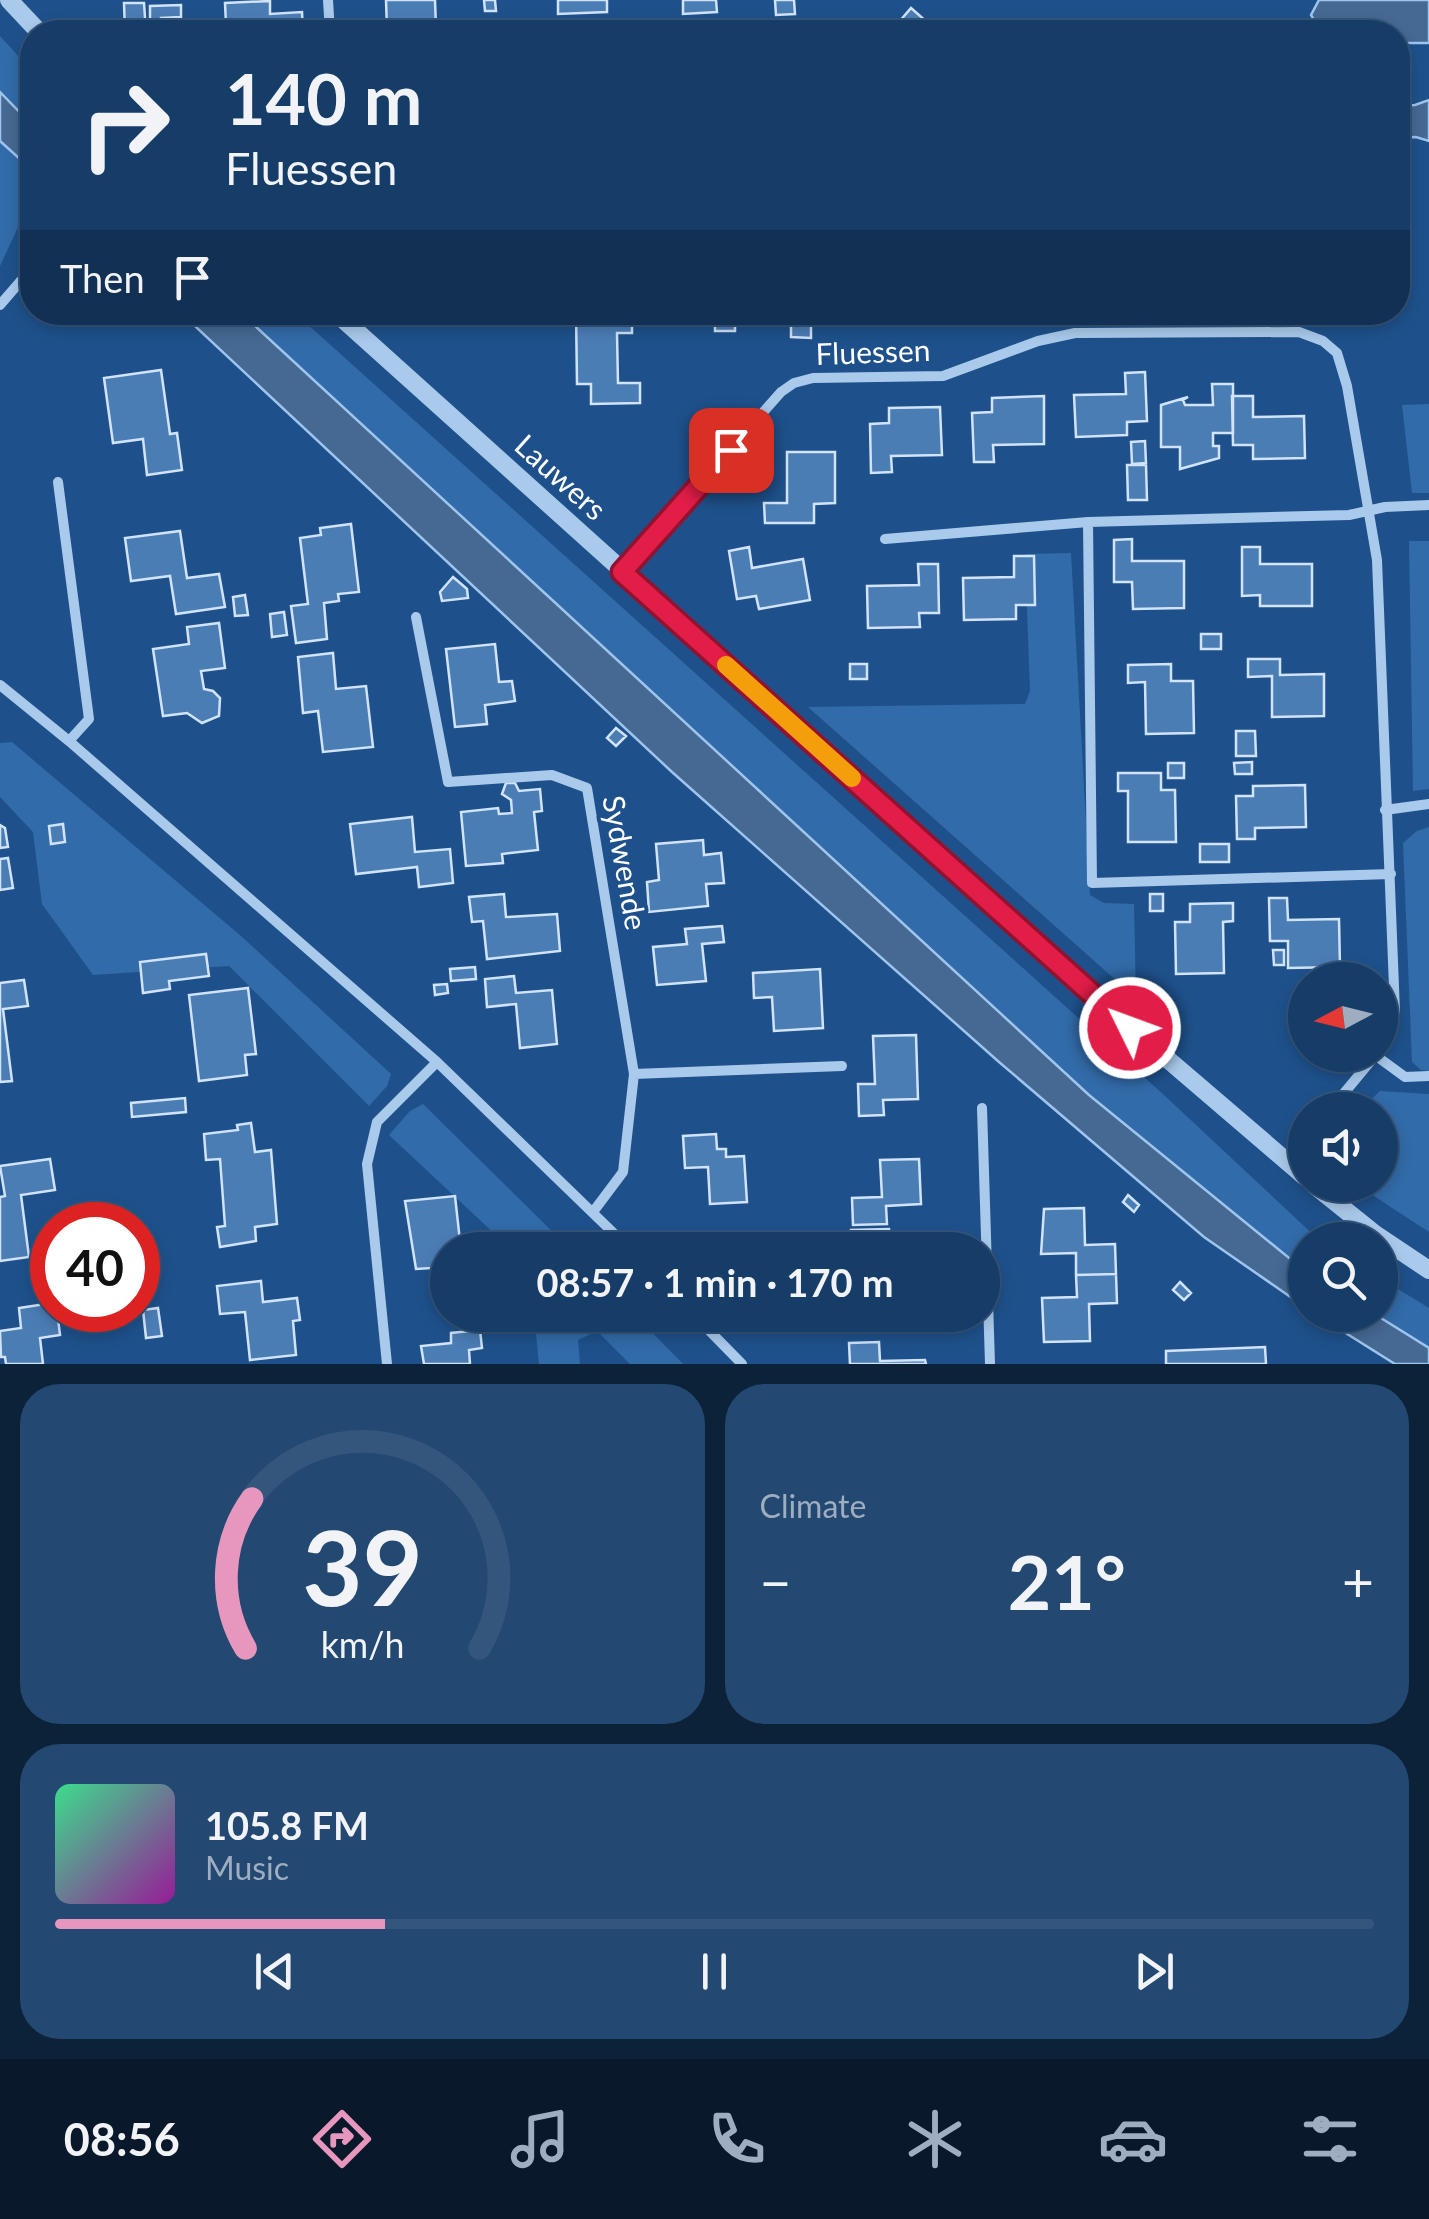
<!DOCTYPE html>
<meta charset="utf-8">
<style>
body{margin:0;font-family:Lato,sans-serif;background:#234871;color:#f1f3f6;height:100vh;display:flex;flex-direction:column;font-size:38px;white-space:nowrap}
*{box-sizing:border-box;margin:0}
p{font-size:32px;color:#9eaec0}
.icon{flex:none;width:55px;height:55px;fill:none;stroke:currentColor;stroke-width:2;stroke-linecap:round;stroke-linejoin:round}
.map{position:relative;height:1364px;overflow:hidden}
.drawer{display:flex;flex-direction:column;gap:20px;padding:20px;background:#0c2239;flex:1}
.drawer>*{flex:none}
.banner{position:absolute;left:20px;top:20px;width:1390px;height:305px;border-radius:40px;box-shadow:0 5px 15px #0003,0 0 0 2px #35567c;background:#163d68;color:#f1f3f6;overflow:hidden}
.needle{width:65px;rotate:263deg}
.tools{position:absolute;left:1288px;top:962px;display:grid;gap:20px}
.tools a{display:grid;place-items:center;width:110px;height:110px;border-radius:50%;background:#163d68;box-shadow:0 5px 15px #0003,0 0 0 2px #35567c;font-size:50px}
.speed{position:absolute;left:30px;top:1202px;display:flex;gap:20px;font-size:50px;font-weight:700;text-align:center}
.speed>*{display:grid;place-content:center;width:130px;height:130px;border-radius:50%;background:#163d68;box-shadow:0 5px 15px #0003,0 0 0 2px #35567c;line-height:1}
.speed .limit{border:15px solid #d22;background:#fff;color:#111}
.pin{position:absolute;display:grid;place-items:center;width:85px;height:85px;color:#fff;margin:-42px;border-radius:20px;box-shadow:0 5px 15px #0006}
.me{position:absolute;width:110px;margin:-55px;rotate:312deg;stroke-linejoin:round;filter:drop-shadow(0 0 8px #0008)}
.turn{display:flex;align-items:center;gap:35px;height:210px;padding:0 40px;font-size:45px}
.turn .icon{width:130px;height:130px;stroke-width:2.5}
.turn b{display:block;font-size:70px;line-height:85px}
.then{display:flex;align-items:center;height:95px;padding:0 40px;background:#0003;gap:20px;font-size:38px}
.big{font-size:75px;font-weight:700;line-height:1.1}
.drawer .widget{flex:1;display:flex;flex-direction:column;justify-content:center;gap:15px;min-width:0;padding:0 35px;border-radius:40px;background:#234871}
.drawer .dial{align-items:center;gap:0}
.dial svg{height:260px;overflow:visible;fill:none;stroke:#35567c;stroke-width:7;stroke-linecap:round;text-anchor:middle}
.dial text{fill:#f1f3f6;stroke:none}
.song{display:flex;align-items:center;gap:30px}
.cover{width:120px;height:120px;border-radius:15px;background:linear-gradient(135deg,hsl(150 70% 55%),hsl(300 70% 35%))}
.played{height:10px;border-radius:5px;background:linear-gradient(90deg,#e797bd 25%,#35567c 25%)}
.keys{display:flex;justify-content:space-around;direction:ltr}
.heat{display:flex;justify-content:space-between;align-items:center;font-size:55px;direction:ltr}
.drawer .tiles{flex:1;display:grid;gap:20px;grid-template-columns:1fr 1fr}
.widget:last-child{grid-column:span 2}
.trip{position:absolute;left:430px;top:1232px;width:570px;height:100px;border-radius:50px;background:#163d68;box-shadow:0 5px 15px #0003,0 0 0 2px #35567c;font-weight:700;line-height:100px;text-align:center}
.dock{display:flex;height:160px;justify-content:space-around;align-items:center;background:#09182a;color:#9eaec0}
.dock .icon{width:70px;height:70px}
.dock .active{color:#e797bd}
.dock b{font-size:45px;color:#f1f3f6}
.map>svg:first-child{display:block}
.green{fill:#326ba9}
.water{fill:#456993;stroke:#9ec5ed;stroke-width:2.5}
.building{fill:#4b7db5;stroke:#d0e3f9;stroke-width:2.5}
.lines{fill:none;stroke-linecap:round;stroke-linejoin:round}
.minor{stroke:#aacaec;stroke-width:10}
.tertiary{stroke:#aacaec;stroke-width:18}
.route-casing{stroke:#92132f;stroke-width:25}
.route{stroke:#e11d48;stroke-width:18}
.slow{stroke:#f59e0b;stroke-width:18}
.labels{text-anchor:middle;stroke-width:8;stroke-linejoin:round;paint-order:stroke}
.street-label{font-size:30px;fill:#fff;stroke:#1e518b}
</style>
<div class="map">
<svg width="1429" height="1364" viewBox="0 0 1429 1364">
<rect width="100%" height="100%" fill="#1e518b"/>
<path class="green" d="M0,36L32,71V197L0,266Z
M241,313H295L1164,1095L1319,1240H1305V1271L1089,1095Z
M1429,404V493H1412L1402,405Z
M1409,541H1429V789L1413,791Z
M1071,553L1090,895L1104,903L1134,904L1136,998L808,707L1025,704L1030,691L1025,554Z
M12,742L241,936L391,1074L387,1086L369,1106L229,966L93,975L42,904L33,832L0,797V743Z
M1429,827V1071L1421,1070L1412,1062L1403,843L1417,831Z
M1380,1091L1429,1094V1232L1357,1185H1380V1110H1360Z
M423,1104L571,1250H512L389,1135L410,1111Z
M1380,1278L1429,1308V1348L1376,1315H1380Z
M534,1315H635L683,1364H630L597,1331L578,1340L580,1364H539Z"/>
<path class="water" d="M1319,0H1429V43H1398V32H1321L1311,15Z
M0,92L32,125V170L0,141Z
M1429,100V141L1416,137L1398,138V106L1415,105Z
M181,313H241L1089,1095L1305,1271V1307L1204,1237L999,1062L672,772Z
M1317,1315H1376L1429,1348V1364H1395Z"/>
<path class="building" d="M386,0H435L436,28L387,30Z
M484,0H495L496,11H485Z
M558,0H607V12L558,14Z
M683,0H716L717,12L683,14Z
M775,0H794L795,14L776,15Z
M270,1V14L302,12L303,32H254L253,23L226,25L225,3Z
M124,3H144L146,32H125Z
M181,5V17L161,18V30L150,31V6Z
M911,8L927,22L918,32H896L892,30Z
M576,312H618V316H632V333H617L618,383H640V403L591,404V384H577Z
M715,312H735V331H715Z
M791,312H862V316H811V338L791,337Z
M161,370L170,434L177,433L182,470L147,475L143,439L113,443L104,378Z
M1145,372L1147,421L1127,422V435L1076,437L1074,395L1126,394L1125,373Z
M1212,384H1233V433H1213V446H1219V458L1180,469V447H1161V405L1188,397L1183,400L1185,405H1213Z
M1044,396V444L993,445L994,462H974L972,413L992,412V398Z
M1232,396H1253V417L1304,416L1305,458L1253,459V445H1233Z
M940,407L942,455L891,456L892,472L871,473L870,424L889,423V408Z
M1145,441L1146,463L1132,464L1131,442Z
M787,452H835V503L814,504V523H765L764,503H787Z
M1127,465H1146L1147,500H1128Z
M351,524L359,592L338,594L339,601L324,603L327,639L296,643L291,606L308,604L300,538L321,535L320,528Z
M180,531L187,578L219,574L225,607L176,614L170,576L131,581L125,538Z
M1132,539V561H1184V608L1133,609L1132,582H1114V540Z
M749,547L752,568L803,559L810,600L759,609L756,596L737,599L729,551Z
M1242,547H1260V564H1312V606H1260V595L1242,596Z
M1014,556H1034L1035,605H1016V619L964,620L963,578L1014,577Z
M918,564H938L939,613H919L920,627L868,628L867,586L919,585Z
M453,577L467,589L468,598L442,601L440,592Z
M245,595L248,615L235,616L233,597Z
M284,612L287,635L272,637L270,614Z
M219,623L225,668L201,671L204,689L213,691L220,698L219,716L202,723L187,713L163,716L153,649L189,644L187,627Z
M1201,634H1221V649H1201Z
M495,644L499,682L512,681L515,701L485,705L487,724L455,727L446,649Z
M333,653L336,689L366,686L373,747L323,752L318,711L303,713L298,657Z
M1248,659H1280V675L1324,674V716L1272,717V676L1248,677Z
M850,664H867V679H850Z
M1171,664V681H1193L1194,733L1146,734L1145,682L1128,683V665Z
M616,728L626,736L616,746L607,738Z
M1236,731H1255L1256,756H1236Z
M1252,762V774H1235L1234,763Z
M1168,763H1184V778H1168Z
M1118,773H1161V790H1175L1176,842H1128V791H1118Z
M506,783H515L519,791L540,789L542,811L534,812L538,850L502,854L503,863L466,866L461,812L498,808L499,814L512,813L511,800L502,794Z
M1305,785L1306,827L1255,828V839H1237L1236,796H1253V786Z
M412,817L415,852L450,849L453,883L419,887L417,867L356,874L350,824Z
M63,824L65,842L51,844L49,826Z
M0,825L5,828L8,847L0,848Z
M703,840L704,855L721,853L724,883L706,884L708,906L649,912L647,882L659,880L656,844Z
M1200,844H1229V862H1200Z
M8,858L13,888L0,890V859Z
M504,894L506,917L557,914L560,951L487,959L483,921L472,922L469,897Z
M1150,894H1163V911H1150Z
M1269,898H1287L1288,920L1339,919L1340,967L1288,968V941H1270Z
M1233,903V921L1223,922L1224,973L1176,974L1175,922H1190V904Z
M722,926L724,942L702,944L706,981L657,985L653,947L687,944L685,929Z
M1273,950H1284V965H1274Z
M206,954L209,976L169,981L170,989L143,993L140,962Z
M475,967L476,979L451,981L450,969Z
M820,969L823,1028L774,1031L772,997L754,998L753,973Z
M514,976L516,993L552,990L557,1044L520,1048L516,1004L487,1007L485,979Z
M24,980L28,1006L3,1009L12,1081L0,1082V983Z
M447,984L448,993L435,995L434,985Z
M248,988L256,1054L245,1055L247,1075L199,1081L189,995Z
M916,1035L918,1099L883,1100L884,1115L859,1116L858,1084H875L873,1036Z
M185,1098L186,1112L132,1117L131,1103Z
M251,1123L255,1152L271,1150L277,1224L255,1227L256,1241L220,1247L217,1227L225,1226L220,1159L206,1160L204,1134L238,1130L237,1125Z
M716,1134L717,1149H726V1157L744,1156L747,1202L710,1204L708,1167L685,1168L683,1136Z
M50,1159L55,1190L21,1195L29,1257L0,1261V1197L5,1196L0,1166Z
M919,1159L921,1204L886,1206L887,1224L853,1225L852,1198L882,1197L880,1160Z
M1128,1195L1139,1205L1134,1212L1123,1202Z
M455,1196L461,1250H448V1267L416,1269L405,1201Z
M1084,1208L1085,1245L1115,1244L1116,1274L1076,1275V1253L1041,1254L1044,1209Z
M889,1229L890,1244L922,1243V1250H849L852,1249L851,1230Z
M1116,1274L1117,1303L1089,1304L1090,1341L1044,1342L1042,1298L1077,1297L1076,1275Z
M261,1281L263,1302L297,1298L300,1320L293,1321L296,1355L250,1360L245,1312L220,1314L217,1286Z
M1180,1282L1191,1293L1184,1300L1173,1290Z
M52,1303V1310H57L60,1335L40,1338L43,1364H6L5,1357H1L0,1331L21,1328L19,1308Z
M158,1308L162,1336L146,1338L143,1310Z
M867,1315H913V1316L867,1318Z
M480,1330L482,1348L469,1350L470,1364H424L421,1346L451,1343V1333Z
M879,1342L880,1361L925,1360L926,1364H850L849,1343Z
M1265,1347L1266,1364H1166V1351Z"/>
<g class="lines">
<path class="minor" d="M328,0L330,32
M0,305L32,268
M58,482L89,719L69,741
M1088,522L1092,883L1391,874
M885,539L1088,522L1349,515L1385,507L1429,505
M622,572L781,392L794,383L813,378L943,376L1038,341L1075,333L1299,332L1323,341L1337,353L1347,386L1377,560L1395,1012L1380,1044
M416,617L448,782L552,775L587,788L634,1074L623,1172L593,1212
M0,685L69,741L437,1062L631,1250
M1385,810L1429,804
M1375,1055L1405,1077L1429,1076
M634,1074L842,1066
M982,1108L990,1364
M1330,1110L1374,1057
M1287,1162L1305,1140
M694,1315L742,1364
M387,1364L367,1164L377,1122L437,1062"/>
<path class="tertiary" d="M9,0L39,32
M335,312L1130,1027L1305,1177
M1314,1185L1375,1234L1429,1270"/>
</g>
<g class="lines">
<defs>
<path id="route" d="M731,450L622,572L1130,1028"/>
</defs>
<use href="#route" class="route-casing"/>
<use href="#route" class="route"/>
<path class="slow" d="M726,665L852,778"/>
</g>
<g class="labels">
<g class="street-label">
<text transform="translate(873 353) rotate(-2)" y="10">Fluessen</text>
<text transform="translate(560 478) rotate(42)" y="10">Lauwers</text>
<text transform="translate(624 863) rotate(80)" y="10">Sydwende</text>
</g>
</g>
</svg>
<div class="tools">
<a><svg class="needle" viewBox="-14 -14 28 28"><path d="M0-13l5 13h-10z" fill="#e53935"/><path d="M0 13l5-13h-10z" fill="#9eaec0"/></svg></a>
<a><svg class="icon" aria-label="sound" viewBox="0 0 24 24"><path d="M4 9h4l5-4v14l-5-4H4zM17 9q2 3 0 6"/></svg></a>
<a><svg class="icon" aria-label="search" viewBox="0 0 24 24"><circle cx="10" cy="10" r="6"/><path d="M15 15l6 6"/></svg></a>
</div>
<div class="speed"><div class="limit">40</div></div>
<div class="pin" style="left:731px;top:450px;background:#d93025"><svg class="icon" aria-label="arrive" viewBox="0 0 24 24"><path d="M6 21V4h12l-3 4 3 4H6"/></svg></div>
<svg class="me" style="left:1130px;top:1028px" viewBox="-20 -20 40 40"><circle r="17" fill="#e11d48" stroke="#fff" stroke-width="3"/><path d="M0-11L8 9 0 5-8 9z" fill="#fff"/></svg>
<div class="trip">08:57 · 1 min · 170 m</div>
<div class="banner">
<div class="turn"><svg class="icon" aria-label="right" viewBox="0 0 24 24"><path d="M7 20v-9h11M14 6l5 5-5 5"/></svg><div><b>140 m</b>Fluessen</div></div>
<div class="then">Then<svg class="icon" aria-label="arrive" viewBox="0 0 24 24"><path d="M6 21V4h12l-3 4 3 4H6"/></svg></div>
</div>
</div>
<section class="drawer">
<div class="tiles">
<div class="widget dial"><svg viewBox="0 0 100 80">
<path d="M14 69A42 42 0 1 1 86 69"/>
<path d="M14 69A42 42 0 0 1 16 23" stroke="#e797bd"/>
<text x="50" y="56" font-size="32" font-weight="700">39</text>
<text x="50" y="72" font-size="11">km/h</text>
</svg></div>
<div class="widget"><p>Climate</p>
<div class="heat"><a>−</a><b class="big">21°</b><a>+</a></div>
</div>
<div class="widget">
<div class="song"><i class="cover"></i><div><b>105.8 FM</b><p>Music</p></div></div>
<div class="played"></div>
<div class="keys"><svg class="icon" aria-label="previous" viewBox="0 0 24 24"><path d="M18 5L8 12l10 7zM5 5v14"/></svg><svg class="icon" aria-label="pause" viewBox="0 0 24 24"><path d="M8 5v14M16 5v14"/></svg><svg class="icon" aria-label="next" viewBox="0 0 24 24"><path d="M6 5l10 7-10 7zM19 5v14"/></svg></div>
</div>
</div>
</section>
<nav class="dock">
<b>08:56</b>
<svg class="icon active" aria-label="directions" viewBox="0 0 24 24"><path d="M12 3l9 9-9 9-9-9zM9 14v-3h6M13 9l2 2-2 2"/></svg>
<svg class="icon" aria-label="music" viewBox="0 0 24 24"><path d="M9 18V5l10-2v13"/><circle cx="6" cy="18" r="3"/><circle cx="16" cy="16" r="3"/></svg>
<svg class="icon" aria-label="phone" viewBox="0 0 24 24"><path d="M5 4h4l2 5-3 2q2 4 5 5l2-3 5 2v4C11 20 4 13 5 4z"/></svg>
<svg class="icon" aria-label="climate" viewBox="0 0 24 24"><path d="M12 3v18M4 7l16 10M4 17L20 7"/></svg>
<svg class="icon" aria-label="car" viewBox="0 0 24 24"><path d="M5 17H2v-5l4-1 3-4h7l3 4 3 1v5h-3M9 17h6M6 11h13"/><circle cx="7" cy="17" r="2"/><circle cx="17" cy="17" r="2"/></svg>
<svg class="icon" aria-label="filters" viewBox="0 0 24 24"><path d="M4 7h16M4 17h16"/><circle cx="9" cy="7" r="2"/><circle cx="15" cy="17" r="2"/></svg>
</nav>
